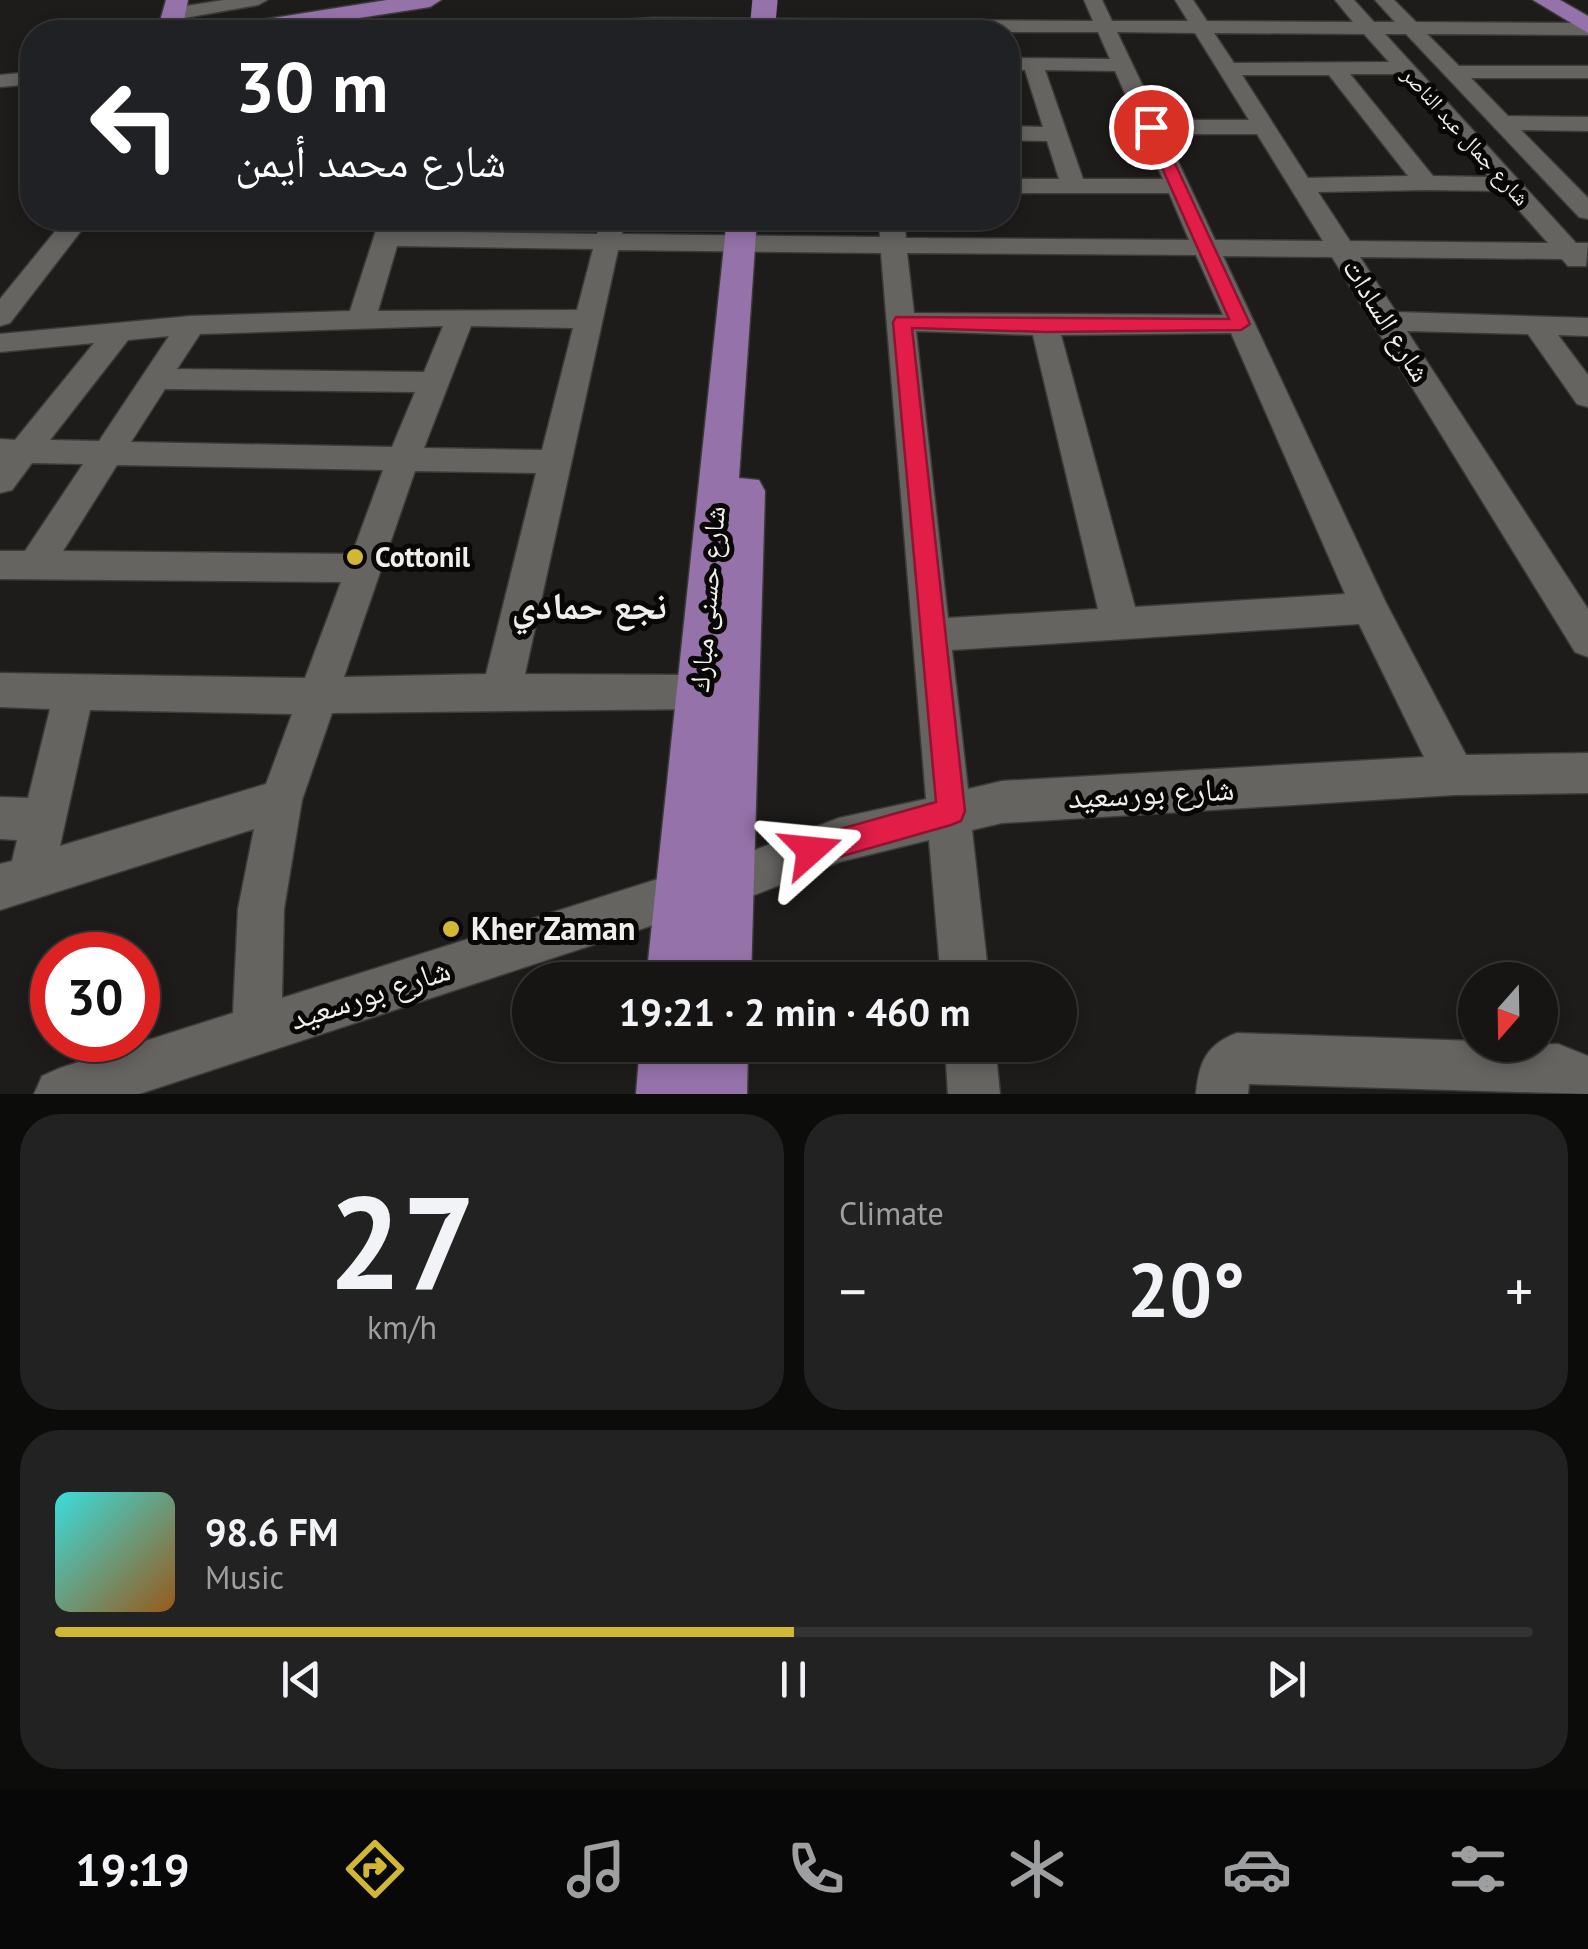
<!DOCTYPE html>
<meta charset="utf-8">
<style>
body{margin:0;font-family:"PT Sans","Noto Naskh Arabic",sans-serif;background:#232222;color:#f1f3f6;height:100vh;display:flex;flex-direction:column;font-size:38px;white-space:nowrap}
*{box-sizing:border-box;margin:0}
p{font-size:32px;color:#9e9fa0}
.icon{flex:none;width:55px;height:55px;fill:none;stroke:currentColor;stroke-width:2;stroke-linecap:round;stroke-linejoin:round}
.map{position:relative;height:1094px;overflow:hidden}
.details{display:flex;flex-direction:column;gap:20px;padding:20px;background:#0c0c0b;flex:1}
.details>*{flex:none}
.guide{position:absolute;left:20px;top:20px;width:1000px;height:210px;border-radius:40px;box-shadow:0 5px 15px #0003,0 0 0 2px #353434;background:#202124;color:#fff;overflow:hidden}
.needle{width:65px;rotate:200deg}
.controls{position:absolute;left:1458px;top:962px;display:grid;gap:20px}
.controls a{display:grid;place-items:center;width:100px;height:100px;border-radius:50%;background:#161514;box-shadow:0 5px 15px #0003,0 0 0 2px #353434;font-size:50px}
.speed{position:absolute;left:30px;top:932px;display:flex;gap:20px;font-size:50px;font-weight:700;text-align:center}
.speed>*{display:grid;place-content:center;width:130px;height:130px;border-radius:50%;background:#161514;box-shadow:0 5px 15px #0003,0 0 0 2px #353434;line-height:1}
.speed .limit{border:15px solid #d22;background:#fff;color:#111}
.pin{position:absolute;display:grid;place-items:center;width:85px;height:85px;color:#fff;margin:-42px;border:5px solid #fff;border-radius:50%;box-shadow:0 2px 10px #0007}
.me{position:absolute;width:110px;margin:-55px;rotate:72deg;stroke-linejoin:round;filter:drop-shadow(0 0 8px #0008)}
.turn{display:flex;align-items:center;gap:35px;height:210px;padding:0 50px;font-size:45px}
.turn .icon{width:130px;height:130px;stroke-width:2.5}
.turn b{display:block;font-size:70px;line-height:85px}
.big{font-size:75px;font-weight:600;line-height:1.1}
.details .tile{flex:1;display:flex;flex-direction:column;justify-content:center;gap:15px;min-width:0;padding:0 35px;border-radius:40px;background:#232222}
.details .dial{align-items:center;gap:0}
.dial b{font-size:130px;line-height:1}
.song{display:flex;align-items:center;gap:30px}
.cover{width:120px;height:120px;border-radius:15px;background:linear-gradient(135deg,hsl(180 70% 55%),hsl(30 70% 35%))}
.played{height:10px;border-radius:5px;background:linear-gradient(90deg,#d2b735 50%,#353434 50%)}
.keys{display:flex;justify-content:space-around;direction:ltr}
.heat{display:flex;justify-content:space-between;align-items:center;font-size:55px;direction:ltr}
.details .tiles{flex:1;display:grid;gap:20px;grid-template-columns:1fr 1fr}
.tile:last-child{grid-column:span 2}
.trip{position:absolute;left:512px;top:962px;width:565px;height:100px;border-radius:50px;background:#161514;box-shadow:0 5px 15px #0003,0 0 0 2px #353434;font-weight:600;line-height:100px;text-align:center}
.tabs{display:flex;height:160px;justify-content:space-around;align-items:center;background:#090808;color:#9e9fa0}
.tabs .icon{width:70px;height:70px}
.tabs .selected{color:#d2b735}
.tabs b{font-size:45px;color:#f1f3f6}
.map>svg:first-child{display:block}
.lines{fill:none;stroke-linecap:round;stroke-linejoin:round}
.minor-casing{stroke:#3b3a38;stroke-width:3}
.major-casing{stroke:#3b3a38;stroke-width:3}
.minor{fill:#666461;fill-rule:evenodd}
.major{fill:#9572a9;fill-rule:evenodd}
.major-bridge-casing{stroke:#3b3a38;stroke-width:26;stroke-linecap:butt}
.major-bridge{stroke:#9572a9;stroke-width:25}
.route{fill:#e11d48;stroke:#92132f;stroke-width:2.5}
.poi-dot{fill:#d2b735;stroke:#080706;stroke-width:4}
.labels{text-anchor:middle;stroke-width:10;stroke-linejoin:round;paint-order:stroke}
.far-street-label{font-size:22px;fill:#f0eeec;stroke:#080706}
.street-label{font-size:28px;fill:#f0eeec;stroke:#080706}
.poi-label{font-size:28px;font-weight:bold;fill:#f0eeec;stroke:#080706;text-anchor:start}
.near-street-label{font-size:32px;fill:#f0eeec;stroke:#080706}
.near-poi-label{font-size:32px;font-weight:bold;fill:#f0eeec;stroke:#080706;text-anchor:start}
.district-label{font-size:38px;font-weight:bold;fill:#f0eeec;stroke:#080706}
</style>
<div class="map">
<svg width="1588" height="1094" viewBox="0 0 1588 1094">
<rect width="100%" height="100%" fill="#1e1c1a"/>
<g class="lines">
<defs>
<path id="minor" d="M224,0H267L258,5L173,20L164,14L173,8Z
M1084,0H1102L1112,21H1188L1175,0H1193L1207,21L1353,22L1335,0H1354L1374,22H1395L1375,0H1394L1416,22L1588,23V35L1427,34L1459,66H1588V78H1471L1508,116L1588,117V131L1521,130L1588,198V219L1579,217L1406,34H1385L1576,243H1588L1586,266H1568L1562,259L1360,257L1396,312L1588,318V336L1558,335L1588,375V407L1577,404L1528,334L1407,331L1588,609V657L1575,652L1332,257L1223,256L1386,603L1466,755L1588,753V793L1454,795L1002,823L972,830L989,980H941L929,840L839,862L726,906L710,899L703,883L710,867L839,818L926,799L881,253L618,250L525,674L699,675L713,680L719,692L713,704L699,709L332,713L302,800L284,909L282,998L680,872L696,879L703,895L696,911L139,1094H34L42,1076L60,1068L233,1013L238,909L254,829L0,910V864L12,861L17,840L0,839V797L28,798L50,709L0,707V673L305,678L341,582L0,579V551H25L83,464L32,463L12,490L0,493V439L15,440L94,343L0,352V334L191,316L350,311L380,218H404L401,231L597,234L601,218H625L622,234L880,237L879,218H903L906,238L1189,240L1169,193H1008V179H1059L1047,141L1008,140V126L1043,127L1025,70H1008V58L1110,59L1098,32H517L527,26L653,18L1093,21ZM1117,32L1195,33L1249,120H1159ZM1214,33L1364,34L1389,62L1234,63ZM1045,70L1115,71L1163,179H1083ZM1350,74H1399L1489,177L1433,176ZM1242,75H1329L1408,176L1308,178ZM1165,134H1257L1323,241L1215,240ZM1426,190L1502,191L1548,243L1350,241L1318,192ZM397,246L593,249L577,310L378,311ZM907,253L1196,255L1223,315L914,313ZM443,326L424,372L177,369L200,334ZM471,326L573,328L542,450L424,448ZM916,331L1033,335L1098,609L948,618ZM1231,333L1345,594L1135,607L1061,335ZM169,336L99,441L50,440L128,340ZM165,389L415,392L392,447L131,442ZM117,465L383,470L352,554L63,551ZM415,471L536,473L486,674L344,677ZM1359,624L1424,757L1002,781L968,789L952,650ZM90,710L292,714L266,784L60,846Z
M32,72V84L0,87V75Z
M66,218H91L10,323L0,326V299Z
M1237,1033L1475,1041V1045L1558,1044L1588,1056V1094L1249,1084L1248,1094H1196C1199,1062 1206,1045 1237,1033Z
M945,1045H995L1000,1094H948Z"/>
<path id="major" d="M166,0H188L184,20L193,32H170L160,21Z
M387,0H441L430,7L269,32H216L228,25Z
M1533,0H1560L1588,16V33Z
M727,218H757L739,478L759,480L765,491L751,980H646Z
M640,1045H748L747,1094H636Z"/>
</defs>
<use href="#minor" class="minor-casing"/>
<use href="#major" class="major-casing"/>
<use href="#minor" class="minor"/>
<use href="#major" class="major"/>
<defs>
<path id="major-bridge" d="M762,32L765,0"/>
</defs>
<use href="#major-bridge" class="major-bridge-casing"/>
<use href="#major-bridge" class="major-bridge"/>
</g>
<path class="route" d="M1151,122L1158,127L1250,324L1241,330L1046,332L912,328L965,811L961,821L951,825L811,865L801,860L797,850L801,840L936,802L893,322L896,317L1229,319L1144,127Z"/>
<g class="poi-dot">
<circle cx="355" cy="557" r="10"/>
<circle cx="451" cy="929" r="10"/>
</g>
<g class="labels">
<g class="far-street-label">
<text transform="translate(1466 136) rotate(48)" y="8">شارع جمال عبد الناصر</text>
</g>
<g class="street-label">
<text transform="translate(1387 320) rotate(58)" y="10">شارع السادات</text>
<text transform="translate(707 599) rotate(-85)" y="10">شارع حسنى مبارك</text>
</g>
<g class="poi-label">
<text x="375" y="567">Cottonil</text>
</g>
<g class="near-street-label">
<text transform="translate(1151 793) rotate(-3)" y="11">شارع بورسعيد</text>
<text transform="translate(370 994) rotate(-18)" y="11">شارع بورسعيد</text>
</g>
<g class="near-poi-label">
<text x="471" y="940">Kher Zaman</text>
</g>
<g class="district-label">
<text x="589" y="619">نجع حمادي</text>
</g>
</g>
</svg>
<div class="controls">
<a><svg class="needle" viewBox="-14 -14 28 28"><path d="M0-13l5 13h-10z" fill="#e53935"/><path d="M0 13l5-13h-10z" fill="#9e9fa0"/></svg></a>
</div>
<div class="speed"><div class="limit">30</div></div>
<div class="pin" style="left:1151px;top:127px;background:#d93025"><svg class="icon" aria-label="arrive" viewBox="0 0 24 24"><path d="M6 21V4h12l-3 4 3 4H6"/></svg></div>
<svg class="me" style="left:811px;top:850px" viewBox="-20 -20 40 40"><path d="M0-17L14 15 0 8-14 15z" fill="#e11d48" stroke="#fff" stroke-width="4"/></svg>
<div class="trip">19:21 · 2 min · 460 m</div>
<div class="guide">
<div class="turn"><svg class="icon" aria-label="left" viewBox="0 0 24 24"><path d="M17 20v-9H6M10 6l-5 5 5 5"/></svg><div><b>30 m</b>شارع محمد أيمن</div></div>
</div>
</div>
<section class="details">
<div class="tiles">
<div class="tile dial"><b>27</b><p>km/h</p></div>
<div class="tile"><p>Climate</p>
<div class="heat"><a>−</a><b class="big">20°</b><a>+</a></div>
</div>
<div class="tile">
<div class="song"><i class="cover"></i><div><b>98.6 FM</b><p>Music</p></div></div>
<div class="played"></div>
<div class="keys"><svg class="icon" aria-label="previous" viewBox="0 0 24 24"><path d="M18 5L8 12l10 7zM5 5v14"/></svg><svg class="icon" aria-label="pause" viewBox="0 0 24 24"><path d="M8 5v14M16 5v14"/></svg><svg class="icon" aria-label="next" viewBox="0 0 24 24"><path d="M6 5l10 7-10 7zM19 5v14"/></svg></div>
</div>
</div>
</section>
<nav class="tabs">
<b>19:19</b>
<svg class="icon selected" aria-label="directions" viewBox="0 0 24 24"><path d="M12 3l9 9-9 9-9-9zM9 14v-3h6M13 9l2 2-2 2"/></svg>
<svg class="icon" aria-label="music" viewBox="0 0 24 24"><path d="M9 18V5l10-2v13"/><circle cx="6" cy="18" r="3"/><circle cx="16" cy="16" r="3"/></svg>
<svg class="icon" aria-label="phone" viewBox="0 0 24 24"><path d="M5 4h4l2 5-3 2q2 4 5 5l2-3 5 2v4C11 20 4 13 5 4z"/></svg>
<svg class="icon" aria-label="climate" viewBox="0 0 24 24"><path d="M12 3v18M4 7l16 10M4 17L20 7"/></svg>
<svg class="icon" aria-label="car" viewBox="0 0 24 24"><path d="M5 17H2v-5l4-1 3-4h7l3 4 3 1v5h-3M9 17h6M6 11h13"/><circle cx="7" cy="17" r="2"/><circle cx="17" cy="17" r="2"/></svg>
<svg class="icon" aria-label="filters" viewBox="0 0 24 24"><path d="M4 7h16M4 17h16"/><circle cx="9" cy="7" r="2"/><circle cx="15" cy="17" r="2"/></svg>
</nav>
